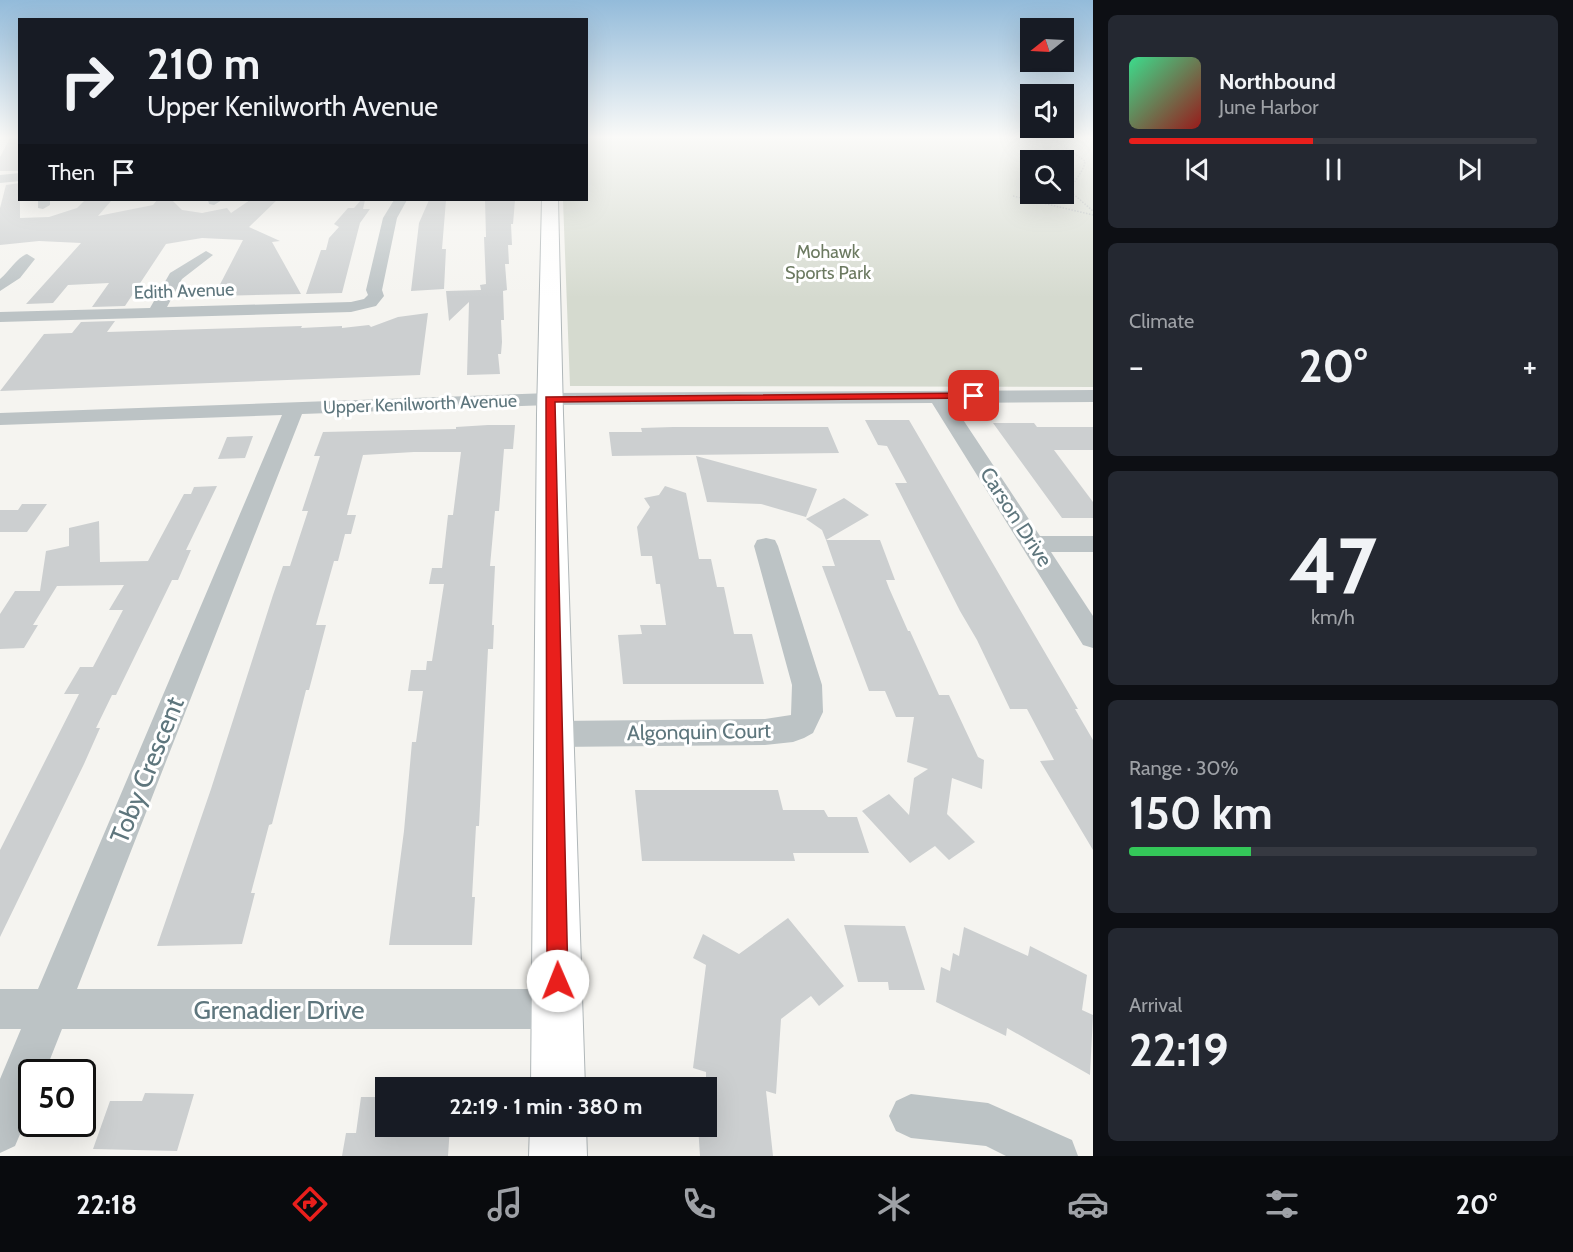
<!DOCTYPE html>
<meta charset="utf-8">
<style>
body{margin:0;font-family:Cabin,sans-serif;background:#242831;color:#f1f3f6;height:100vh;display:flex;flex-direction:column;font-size:22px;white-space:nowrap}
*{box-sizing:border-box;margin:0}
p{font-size:20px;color:#9ea1a6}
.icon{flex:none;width:33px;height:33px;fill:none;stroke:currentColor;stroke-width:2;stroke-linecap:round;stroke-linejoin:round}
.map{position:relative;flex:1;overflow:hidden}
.side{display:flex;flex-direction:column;gap:15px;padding:15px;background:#0d0f14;width:480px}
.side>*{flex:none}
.guide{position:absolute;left:18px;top:18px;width:570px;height:183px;border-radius:0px;box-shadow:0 6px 24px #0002;background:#171b24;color:#f1f3f6;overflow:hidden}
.needle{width:39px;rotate:252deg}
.buttons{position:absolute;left:1020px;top:18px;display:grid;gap:12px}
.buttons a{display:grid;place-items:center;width:54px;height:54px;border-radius:0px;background:#171b24;box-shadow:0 6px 24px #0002;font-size:30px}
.speed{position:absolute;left:18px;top:1059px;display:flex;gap:12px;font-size:30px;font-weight:700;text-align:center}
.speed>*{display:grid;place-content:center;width:78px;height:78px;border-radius:50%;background:#171b24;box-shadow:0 6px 24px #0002;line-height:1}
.speed .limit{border:3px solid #111;border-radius:9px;background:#fff;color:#111}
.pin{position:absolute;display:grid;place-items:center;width:51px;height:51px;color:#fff;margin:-26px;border-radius:12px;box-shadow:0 3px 9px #0006}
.me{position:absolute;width:66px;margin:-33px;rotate:359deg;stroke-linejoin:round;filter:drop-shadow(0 0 4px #0008)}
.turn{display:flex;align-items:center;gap:21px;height:126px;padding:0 30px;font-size:27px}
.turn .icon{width:78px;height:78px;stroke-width:2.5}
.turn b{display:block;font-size:42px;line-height:51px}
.then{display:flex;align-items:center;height:57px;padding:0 30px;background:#0003;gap:12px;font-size:22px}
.big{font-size:45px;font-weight:800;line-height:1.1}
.side .widget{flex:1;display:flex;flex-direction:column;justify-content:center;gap:9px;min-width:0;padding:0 21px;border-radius:9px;background:#242831}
.side .dial{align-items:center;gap:0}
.dial b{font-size:78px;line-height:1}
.song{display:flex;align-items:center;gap:18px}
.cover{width:72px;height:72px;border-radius:9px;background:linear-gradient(135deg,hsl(150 70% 55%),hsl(0 70% 35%))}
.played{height:6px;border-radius:3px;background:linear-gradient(90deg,#e91f1c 45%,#363941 45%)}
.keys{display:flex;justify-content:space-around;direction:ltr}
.heat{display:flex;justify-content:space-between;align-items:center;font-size:33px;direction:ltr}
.charge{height:9px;border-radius:4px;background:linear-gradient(90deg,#34c759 30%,#363941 0)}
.trip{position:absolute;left:375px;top:1077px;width:342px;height:60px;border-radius:0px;background:#171b24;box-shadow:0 6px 24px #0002;font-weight:800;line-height:60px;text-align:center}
.tab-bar{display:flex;height:96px;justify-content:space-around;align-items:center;background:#090b0e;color:#9ea1a6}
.tab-bar .icon{width:42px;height:42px}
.tab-bar .active{color:#e91f1c}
.tab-bar b{font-size:27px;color:#f1f3f6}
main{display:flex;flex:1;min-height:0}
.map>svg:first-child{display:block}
.green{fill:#d5dacf;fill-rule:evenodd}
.building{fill:#cccfd0}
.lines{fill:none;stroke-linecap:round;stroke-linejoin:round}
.major-casing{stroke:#b0b7b9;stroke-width:2}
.path{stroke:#b6bbbc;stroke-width:1.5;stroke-dasharray:1.5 1.5;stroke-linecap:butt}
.minor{fill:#bcc3c5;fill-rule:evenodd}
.major{fill:#fff;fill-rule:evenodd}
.route{fill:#e91f1c;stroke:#971412;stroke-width:1.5}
.labels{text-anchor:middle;stroke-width:6;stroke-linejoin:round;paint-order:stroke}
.far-park-label{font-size:18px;fill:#6c7a61;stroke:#fff}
.far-street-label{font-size:18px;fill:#5e767d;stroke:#fff}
.street-label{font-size:21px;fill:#5e767d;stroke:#fff}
.near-street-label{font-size:26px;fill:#5e767d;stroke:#fff}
</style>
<main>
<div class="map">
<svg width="1093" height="1156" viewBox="0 0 1093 1156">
<rect width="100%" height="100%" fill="#f5f4f0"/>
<path class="green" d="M587,136H1093V387L570,386L563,200H586ZM1030,160H1064V194H1030Z"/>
<path class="building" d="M11,136H20V171H0V157Z
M20,183V218L49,217L77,208L85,200H112L98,216L153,205L157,200H172L182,210L202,213L227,208L231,213L250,200H277L249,227L280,241L272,242L301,294L214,296L243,240L202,238L166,244L125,306L92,307L109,283L68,285L53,303L26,304L81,243L39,241L0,245V208L6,185Z
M361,200H365L363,209H370L360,223L342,293L306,294L321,250H326L329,238L339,227L334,224L348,208H354Z
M429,200H446L442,249H446L444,289L411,291L419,223Z
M485,200H515L513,224H511L512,245H508L509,264H505L507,290L503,291L504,320H501L502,342L501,354H498L500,374L467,375L469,302L449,321L446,291L481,290L480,285L486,284L484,237H486Z
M428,313L420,375L0,391L44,334L72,333L81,322L115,321L107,332L302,326L301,328L342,326V328L369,325L371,327L398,317Z
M865,420H909L1078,709H1075L1093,740V850L1040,761L1054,760L1027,709H1010L977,640L960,611L895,483H907L887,446L878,445Z
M993,423H1034L1037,427H1093V450H1054L1093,502V518H1062Z
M488,425H515L513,449H504L499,511H495L490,566H495L492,625H494L493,649H488L479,826H476L472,897H475L472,945H389L404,831L412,742H416L423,691H408L411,670H426L427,661H432L444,584H429L432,568H442L448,515H453L461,452H414L363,455L347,515H356L351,534H345L338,561H334L316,625H326L309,690H306L272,824L269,825L251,893H255L242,944L157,946L211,789L273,595L283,566H290L308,511H302L320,456H314L323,432L456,429V427Z
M673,427H828L839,453L612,456L609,432H642L641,428Z
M253,436L245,458L218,459L227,437Z
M696,456L817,489L806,517L761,504L707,502Z
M217,486L186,550H191L178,580H172L116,695H112L96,728H100L84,764L0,937V850L79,694H64L80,667H93L123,610H109L124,585L57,586L33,625H38L24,648L0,649V614L15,591H40L46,551L69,546V528L99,521L100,562L148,561L184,494H191L194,487Z
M665,486L686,493L699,559H711L717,587H724L734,634H752L764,684H623L618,635L642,634L640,625H666L660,584H656L652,556H641L637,527L650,507L644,498L659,495Z
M844,498L869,515L826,540L822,530L806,519Z
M22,504H47L27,532H0V510H18Z
M826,540H880L895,580H886L889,588L908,631H910L939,695H949L978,757L984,760L982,789L952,778L947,814L975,842L949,860L935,846L910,863L862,811L889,794L909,815L914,778L928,769L907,762L914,717H896L885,691H869L822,566H835Z
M635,790H778L783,810H824L828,817H857L869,853H793L795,861H642Z
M788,918L844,986L819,1006L811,996L781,1019L776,1094L766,1091L773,1156H700L698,1126H706V1072L693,1068L706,965L693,958L703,934L739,954Z
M844,925L905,926L925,990H889L888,982H858Z
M964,927L1028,956L1030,946L1087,975L1082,1010L1093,1015L1090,1075L1007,1028L1006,1036L936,1002L941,967L950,971L953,953L959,956Z
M145,1093L194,1094L177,1151L93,1149L110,1101H142Z
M361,1097H386V1126H450L448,1156H342L346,1133H356Z"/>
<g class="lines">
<defs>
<path id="major" d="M542,200H558L563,414L585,1088H531L537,414Z
M530,1126H586L587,1156H529Z"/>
</defs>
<use href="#major" class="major-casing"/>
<path class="path" d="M1049,136L1085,161C1084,172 1073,180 1071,192L1093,211
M1013,196L1093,215"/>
<path class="minor" d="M20,173V181L0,183V175Z
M38,200H50V205L43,209L38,208Z
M208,200H222L214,205L209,204Z
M394,200H407L397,218L382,290L384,296L376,306L351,312L0,322V312L150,308L170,273L206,251L213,255L182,279L167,307L351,302L364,299L368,295L366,290L383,218Z
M27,254L35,259L20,278L0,291V279C9,272 17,257 27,254Z
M1093,390V402L952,403L1040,536H1093V552H1051L1093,616V648L1083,645L932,403L549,405L302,414L77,989H558L572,995L578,1009L572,1023L558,1029H62L45,1072H32V1106L15,1146L0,1153V1079L21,1029H0V989H38L282,415L0,425V413L549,393Z
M766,538L775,540L778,546L822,685L823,712L813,733L804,738L793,742L765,745L554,747L543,743L539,734L543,725L554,721L765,719L791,715L792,685L754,546L757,540Z
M911,1094L988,1103L1072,1140L1078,1156H1006L986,1146L911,1138L896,1131L889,1116L896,1101Z"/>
<use href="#major" class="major"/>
</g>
<linearGradient id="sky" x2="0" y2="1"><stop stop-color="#93bbda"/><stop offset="0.46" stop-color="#fafaf8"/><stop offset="1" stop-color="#fafaf8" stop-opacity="0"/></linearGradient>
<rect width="1093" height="298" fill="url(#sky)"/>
<path class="route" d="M974,393L979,396L977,398L555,402L568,981L565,989L558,992L550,989L547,981L546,397Z"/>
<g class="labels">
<g class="far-park-label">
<text x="828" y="258">Mohawk<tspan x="828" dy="21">Sports Park</tspan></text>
</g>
<g class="far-street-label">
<text transform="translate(184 291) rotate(-2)" y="6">Edith Avenue</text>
<text transform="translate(420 404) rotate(-2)" y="6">Upper Kenilworth Avenue</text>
</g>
<g class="street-label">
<text transform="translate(1016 517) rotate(57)" y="7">Carson Drive</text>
<text transform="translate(699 732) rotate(-1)" y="7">Algonquin Court</text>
</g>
<g class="near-street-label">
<text transform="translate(147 770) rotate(-68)" y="9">Toby Crescent</text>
<text x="279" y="1019">Grenadier Drive</text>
</g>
</g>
</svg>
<div class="buttons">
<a><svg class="needle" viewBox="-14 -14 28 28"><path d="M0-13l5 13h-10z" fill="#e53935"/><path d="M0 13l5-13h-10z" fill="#9ea1a6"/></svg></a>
<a><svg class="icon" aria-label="sound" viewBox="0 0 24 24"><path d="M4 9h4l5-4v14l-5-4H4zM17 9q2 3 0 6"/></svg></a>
<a><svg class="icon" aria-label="search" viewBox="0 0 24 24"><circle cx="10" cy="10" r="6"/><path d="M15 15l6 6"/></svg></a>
</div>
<div class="speed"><div class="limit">50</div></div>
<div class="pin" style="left:974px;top:396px;background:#d93025"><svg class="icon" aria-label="arrive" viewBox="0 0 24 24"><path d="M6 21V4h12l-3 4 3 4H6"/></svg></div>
<svg class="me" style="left:558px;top:981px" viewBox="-20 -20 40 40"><circle r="19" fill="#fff"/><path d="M0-13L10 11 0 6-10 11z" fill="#e91f1c"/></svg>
<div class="trip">22:19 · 1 min · 380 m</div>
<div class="guide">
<div class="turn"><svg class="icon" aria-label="right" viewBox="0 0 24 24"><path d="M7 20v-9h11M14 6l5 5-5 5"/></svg><div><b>210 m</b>Upper Kenilworth Avenue</div></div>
<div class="then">Then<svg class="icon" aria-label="arrive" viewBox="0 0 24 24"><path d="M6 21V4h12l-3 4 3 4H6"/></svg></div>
</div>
</div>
<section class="side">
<div class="widget">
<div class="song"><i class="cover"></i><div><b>Northbound</b><p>June Harbor</p></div></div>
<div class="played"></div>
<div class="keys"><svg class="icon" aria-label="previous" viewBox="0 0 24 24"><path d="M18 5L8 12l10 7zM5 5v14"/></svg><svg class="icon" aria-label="pause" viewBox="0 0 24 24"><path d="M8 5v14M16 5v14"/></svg><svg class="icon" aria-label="next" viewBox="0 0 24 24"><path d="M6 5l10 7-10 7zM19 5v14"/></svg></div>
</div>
<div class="widget"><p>Climate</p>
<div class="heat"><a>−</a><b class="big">20°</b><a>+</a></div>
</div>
<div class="widget dial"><b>47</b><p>km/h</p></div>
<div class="widget"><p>Range · 30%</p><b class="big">150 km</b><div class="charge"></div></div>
<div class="widget"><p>Arrival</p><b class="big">22:19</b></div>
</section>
</main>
<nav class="tab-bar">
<b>22:18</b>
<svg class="icon active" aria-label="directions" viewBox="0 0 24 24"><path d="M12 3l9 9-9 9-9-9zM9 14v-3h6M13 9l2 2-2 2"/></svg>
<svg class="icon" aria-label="music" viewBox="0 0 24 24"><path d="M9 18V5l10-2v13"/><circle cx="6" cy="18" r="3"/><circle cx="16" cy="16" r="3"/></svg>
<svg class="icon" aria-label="phone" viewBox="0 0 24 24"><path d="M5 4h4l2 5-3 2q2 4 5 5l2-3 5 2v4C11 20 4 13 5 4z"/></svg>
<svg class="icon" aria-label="climate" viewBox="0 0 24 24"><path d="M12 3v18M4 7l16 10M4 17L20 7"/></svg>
<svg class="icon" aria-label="car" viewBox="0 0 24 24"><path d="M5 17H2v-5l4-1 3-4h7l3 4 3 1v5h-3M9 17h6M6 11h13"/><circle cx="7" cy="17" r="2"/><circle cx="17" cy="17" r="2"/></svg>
<svg class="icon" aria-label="filters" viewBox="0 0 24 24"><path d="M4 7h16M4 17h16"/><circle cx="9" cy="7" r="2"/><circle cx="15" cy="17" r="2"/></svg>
<b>20°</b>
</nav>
